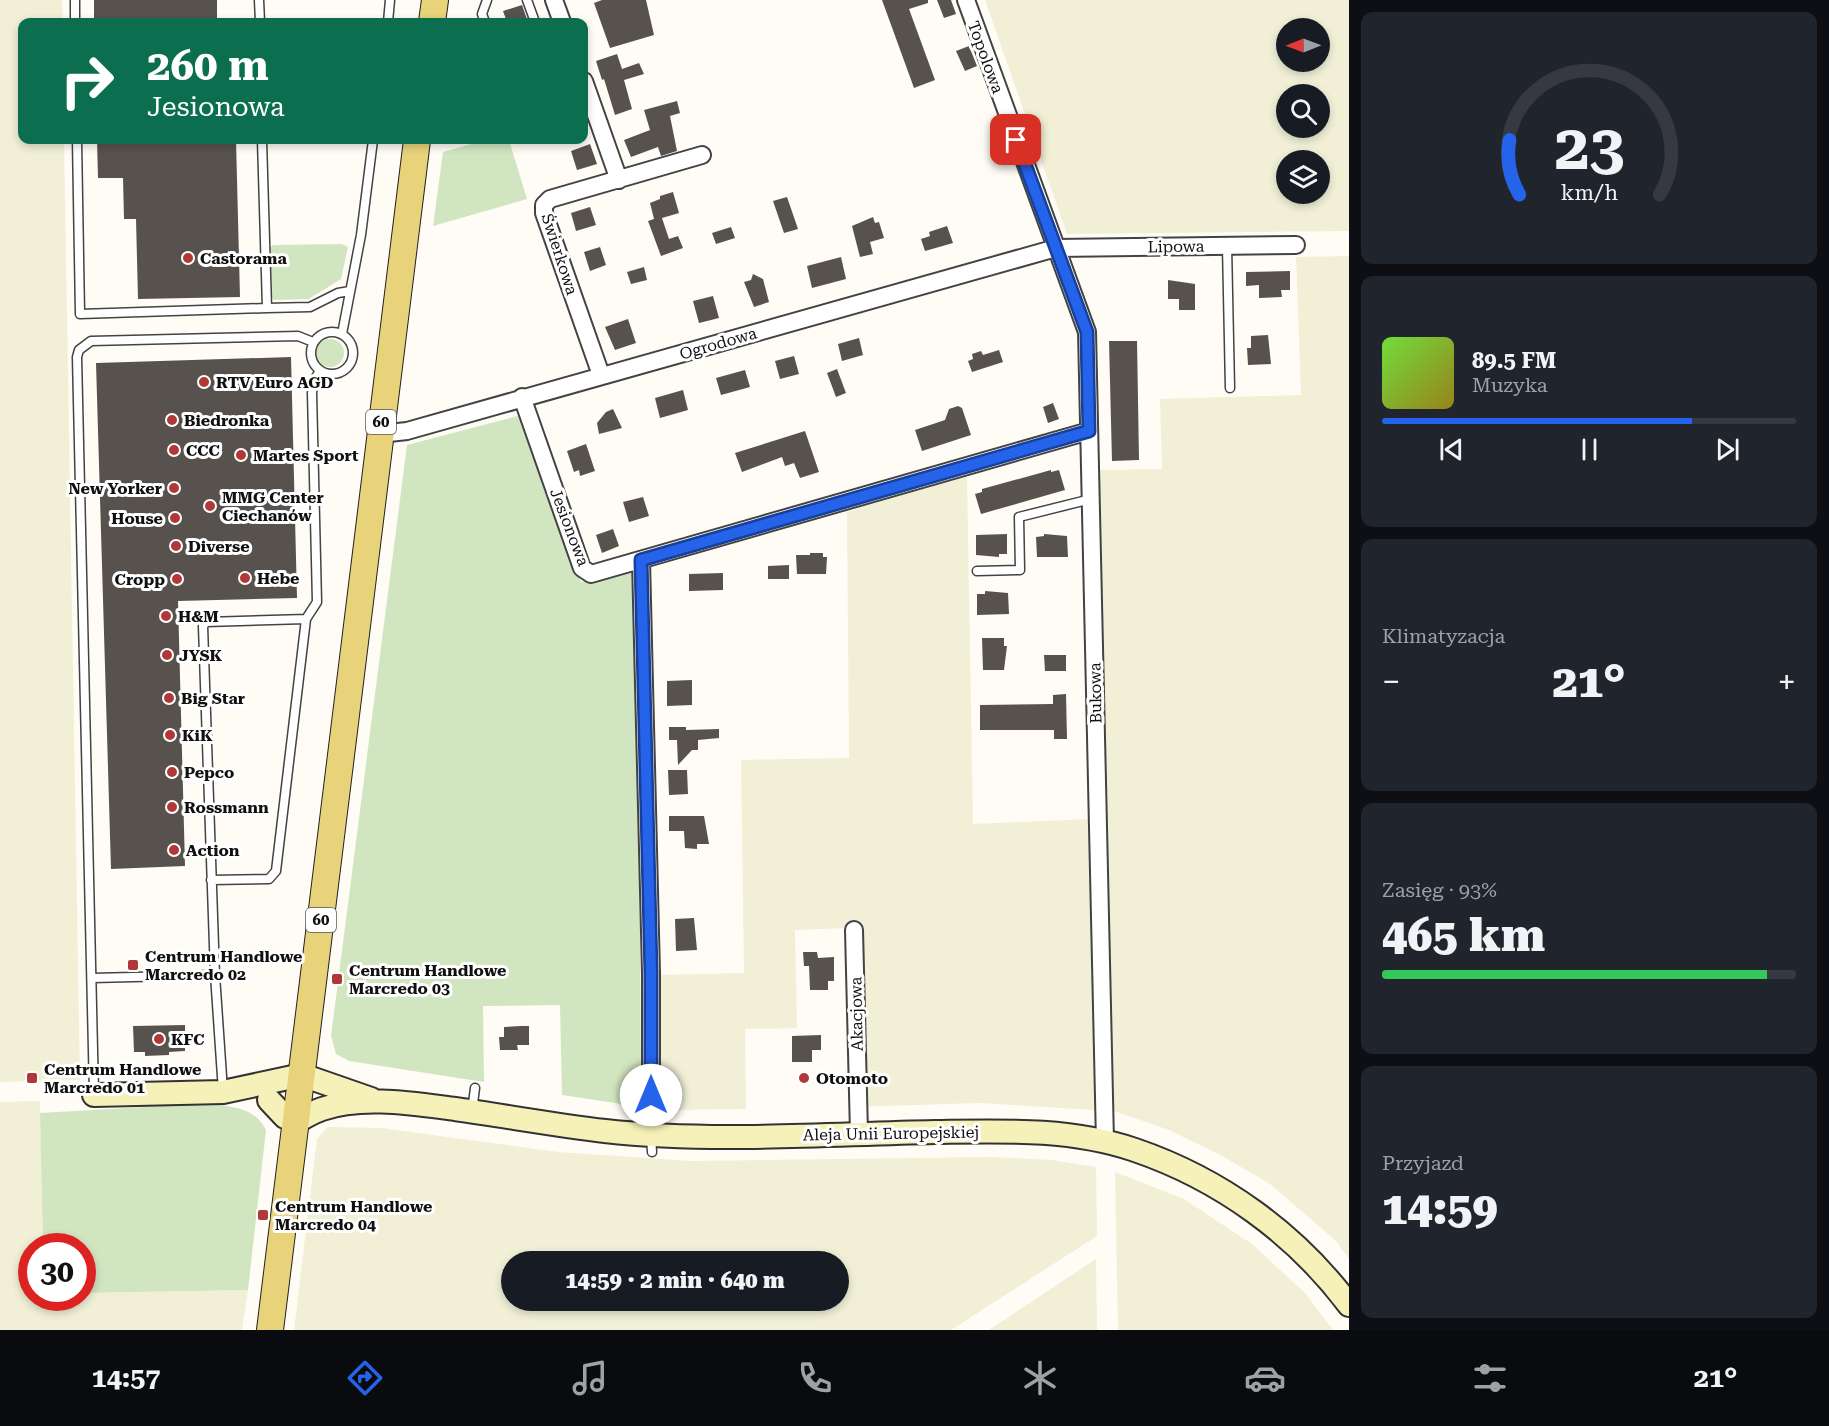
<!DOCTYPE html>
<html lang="pl">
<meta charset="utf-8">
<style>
body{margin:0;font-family:"Roboto Serif",serif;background:#20242c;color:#f1f3f6;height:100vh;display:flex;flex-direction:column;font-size:22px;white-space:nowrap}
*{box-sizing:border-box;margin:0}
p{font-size:20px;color:#9ea1a6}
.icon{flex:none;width:33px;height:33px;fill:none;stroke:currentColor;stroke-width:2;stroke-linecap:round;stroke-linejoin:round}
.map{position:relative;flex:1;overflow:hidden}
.drawer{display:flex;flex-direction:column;gap:12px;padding:12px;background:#0d0f14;width:480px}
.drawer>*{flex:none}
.guide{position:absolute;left:18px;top:18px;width:570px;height:126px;border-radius:12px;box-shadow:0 3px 9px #0003;background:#0b6e4f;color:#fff;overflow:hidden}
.needle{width:39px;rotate:269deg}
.buttons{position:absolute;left:1276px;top:18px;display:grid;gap:12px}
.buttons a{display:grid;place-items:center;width:54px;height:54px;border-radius:50%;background:#171b24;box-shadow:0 3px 9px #0003;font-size:30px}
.speed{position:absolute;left:18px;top:1233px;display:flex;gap:12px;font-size:30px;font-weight:700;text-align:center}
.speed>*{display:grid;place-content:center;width:78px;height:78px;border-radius:50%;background:#171b24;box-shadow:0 3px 9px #0003;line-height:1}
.speed .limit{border:9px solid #d22;background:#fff;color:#111}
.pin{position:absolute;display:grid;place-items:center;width:51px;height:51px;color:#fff;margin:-26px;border-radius:12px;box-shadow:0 3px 9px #0006}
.me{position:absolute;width:66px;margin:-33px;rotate:0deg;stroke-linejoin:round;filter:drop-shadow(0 0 4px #0008)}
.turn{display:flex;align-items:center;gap:21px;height:126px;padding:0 30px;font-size:27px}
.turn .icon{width:78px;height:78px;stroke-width:2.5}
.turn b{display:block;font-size:42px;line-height:51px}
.big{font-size:45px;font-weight:800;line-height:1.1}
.drawer .tile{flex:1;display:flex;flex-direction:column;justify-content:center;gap:9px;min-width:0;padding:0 21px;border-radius:12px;background:#20242c}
.drawer .dial{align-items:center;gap:0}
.dial svg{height:156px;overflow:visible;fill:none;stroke:#363941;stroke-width:7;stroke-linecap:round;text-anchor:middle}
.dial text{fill:#f1f3f6;stroke:none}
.song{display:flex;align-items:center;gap:18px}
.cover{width:72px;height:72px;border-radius:9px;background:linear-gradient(135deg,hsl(100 70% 55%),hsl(50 70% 35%))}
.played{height:6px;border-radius:3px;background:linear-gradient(90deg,#2563eb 75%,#363941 75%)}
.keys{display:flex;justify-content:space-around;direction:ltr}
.heat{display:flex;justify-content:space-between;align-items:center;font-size:33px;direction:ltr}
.charge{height:9px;border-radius:4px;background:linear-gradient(90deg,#34c759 93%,#363941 0)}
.trip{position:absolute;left:501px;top:1251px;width:348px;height:60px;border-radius:30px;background:#171b24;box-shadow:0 3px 9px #0003;font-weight:800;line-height:60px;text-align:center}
.menu{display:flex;height:96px;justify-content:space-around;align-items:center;background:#090b0e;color:#9ea1a6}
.menu .icon{width:42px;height:42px}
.menu .current{color:#2563eb}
.menu b{font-size:27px;color:#f1f3f6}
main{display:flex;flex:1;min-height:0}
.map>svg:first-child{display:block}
.farmland{fill:#f1f0d7;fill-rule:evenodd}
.green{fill:#d2e5c1}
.building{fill:#57524e}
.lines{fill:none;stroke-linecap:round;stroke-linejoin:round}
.service-casing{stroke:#434343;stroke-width:11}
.minor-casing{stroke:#434343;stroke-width:20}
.secondary-casing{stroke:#323232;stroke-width:26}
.primary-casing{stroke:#212121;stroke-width:28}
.service{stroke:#fff;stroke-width:8}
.minor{stroke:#fff;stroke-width:16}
.secondary{stroke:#f5f1b8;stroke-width:22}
.primary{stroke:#e8d27a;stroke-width:26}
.route-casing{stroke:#184099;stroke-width:15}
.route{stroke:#2563eb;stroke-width:10}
.poi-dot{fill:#b03839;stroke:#fff;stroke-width:2}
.labels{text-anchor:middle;stroke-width:6;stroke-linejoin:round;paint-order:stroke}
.shield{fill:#fff;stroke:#585858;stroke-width:1.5}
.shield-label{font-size:15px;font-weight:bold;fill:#101010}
.street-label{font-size:16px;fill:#101010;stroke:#fff}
.poi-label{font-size:16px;font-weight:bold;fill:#101010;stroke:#fff;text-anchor:start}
</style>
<main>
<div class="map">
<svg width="1349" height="1330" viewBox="0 0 1349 1330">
<rect width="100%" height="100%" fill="#fefcf4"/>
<path class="farmland" d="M0,0H62L63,22H22V140H64L80,1080L0,1082Z
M985,0H1349V231L1067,234ZM1320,28V62H1287V28ZM1320,94V128H1287V94ZM1320,160V194H1287V160Z
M1349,256V1259L1336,1241L1270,1184L1222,1156L1169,1130L1114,1111L1101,580L1099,470L1162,469L1160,399L1301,395L1296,257Z
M967,475L973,824L1090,819L1095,1110L980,1103L852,1107L848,928L795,930L797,1028L745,1029L746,1109L662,1110L658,975L744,973L741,760L849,758L847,512Z
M40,1101L43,1246H32V1298H82L83,1293L248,1290L242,1330H0V1102Z
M328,1127L382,1128L558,1152L691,1161L991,1157L1052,1160L1096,1167L1097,1236L951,1330H294L317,1139ZM512,1262H838V1300H512Z
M1115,1172L1184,1199L1252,1244L1305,1293L1333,1330H1118Z
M1096,1259L1097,1330H989Z"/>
<path class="green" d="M486,140H509L527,199L433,226L443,152Z
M342,244L348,247L341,279L309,299L274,300L270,296L269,249L273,245Z
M316 353a14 14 0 1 1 28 0a14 14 0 1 1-28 0Z
M521,415L581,582L638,566L641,1107L562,1095L560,1005L483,1006L484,1082L349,1061L336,1054L331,1036L407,445Z
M213,1103C237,1109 254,1107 266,1130L248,1290L83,1293L82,1246H43L40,1113Z"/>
<path class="building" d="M94,0H217V22H94Z
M602,0H646L654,35L610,48L594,3Z
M882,0H928V3L909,9L935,80L914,88Z
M937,0H951L956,14L944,18Z
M522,5L528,22H507L503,11Z
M969,46L977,66L965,71L956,51Z
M617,54L622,69L639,63L644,74L624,80L632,109L615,115L604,79L602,80L596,61Z
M677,101L680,113L670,116L677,151L661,156L658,147L631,157L624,140L650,130L644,110Z
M97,140H236L240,297L138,299L136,219H124L123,178H98Z
M590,144L597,164L577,170L571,151Z
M673,192L679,213L662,218L669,239L678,236L683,248L661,256L648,221L654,219L650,203L660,199V196Z
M787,197L798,229L784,233L773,201Z
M590,207L596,225L576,231L571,213Z
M873,217L875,223L879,222L884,238L870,242L873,254L860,257L852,226Z
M947,226L953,243L925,251L921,239L930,236L929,232Z
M731,227L735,238L716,244L712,233Z
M600,247L606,265L590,271L584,252Z
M841,257L846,279L812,288L807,266Z
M644,267L647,280L631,284L627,272Z
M1290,271V290H1281L1282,297L1259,298V285L1246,286V272Z
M753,274L763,279L769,302L754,307L744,282L751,280Z
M1168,280L1195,284V310H1179V299H1168Z
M713,296L719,318L699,323L693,301Z
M628,319L636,343L615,350L605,327Z
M1268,335L1271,364L1248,365L1247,348H1251V336Z
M859,338L863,355L842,361L838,344Z
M1109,341H1137L1139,460L1112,461Z
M999,350L1003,362L972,372L968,361L973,359L972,354L981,351L983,355Z
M794,356L799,374L780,379L775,361Z
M291,357L297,598L178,601L185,866L111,869L96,363Z
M837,369L846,393L836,397L827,373Z
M745,370L750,387L721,395L716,378Z
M683,390L688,410L660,418L655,398Z
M1053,403L1059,419L1048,423L1043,407Z
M958,406L962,408L971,435L922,451L915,430L945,420L949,409Z
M613,409L622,428L599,434L597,423L606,412Z
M805,431L819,472L800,478L794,463L785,466L782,457L742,472L735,453Z
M586,444L595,471L580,476L579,470L574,472L567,451Z
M1051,470V472L1059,470L1065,490L981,514L975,494L982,492V489Z
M643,497L649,516L629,522L623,502Z
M613,529L619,546L602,553L596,535Z
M1007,534V554H999V557L976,555V535Z
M1044,534L1067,536L1068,557H1037L1036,537L1044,536Z
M810,553H823V557H827L826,574H797L796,555H810Z
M789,565V579H768V566Z
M723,573V590L689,591V574Z
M985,591L1008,593L1009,614L977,615V594H985Z
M982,638H1004V646H1007L1004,670H983Z
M1044,655H1066V671H1045Z
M692,680V705L667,706V681Z
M1066,694L1067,739H1054V730H980V705L1053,704V695Z
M669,727H686V730L719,729V738L698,740V750H692L678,765L677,740H669Z
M668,770H687L688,794L669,795Z
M669,816H704L709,844H697V849L685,848L684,831H669Z
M694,918L697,950L676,951L675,919Z
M803,952H817L818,958L834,957V981H828V990H810L809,966H804Z
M185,1025V1051L169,1052V1055L145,1056V1052H134L133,1026Z
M521,1026H529V1045H517L518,1050H500L499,1037H504V1027Z
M821,1035V1050H812V1062H792V1036Z"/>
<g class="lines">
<defs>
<path id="service" d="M75,0V22
M259,0L260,22
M527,0L535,22
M388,22L390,0
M485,22L482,14L487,0
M77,140L80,314L267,308
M262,140L267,308L310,307L338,293L350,291
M1227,246L1230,388
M311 353a21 21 0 1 1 42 0a21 21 0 1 1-42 0Z
M342,334L361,235L373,140
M977,571L1020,570L1019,517L1091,499
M306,619L317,602L312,393L314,380L320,371
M211,880L269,879L276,871L306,619L206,622L203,626L215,975L223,1091
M92,978L215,975
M94,1094L77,357L79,350L91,341L298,336L313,342
M472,1111L475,1088
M651,1135L652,1152"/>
<path id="minor" d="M554,0L562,22
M966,0L1087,332L1105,1142
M584,81L619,180
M601,375L544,213V205L550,199L702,155
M522,397L582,568L591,574L1089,431
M380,434L407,431L1056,248L1296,245
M641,560L651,973V1135
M854,930L859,1133"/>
<path id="secondary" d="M94,1095L223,1092L302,1075L371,1099
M269,1100L285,1117L297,1121C305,1117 313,1112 322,1109C362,1095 415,1104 455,1109C505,1116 555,1125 605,1131C714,1143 826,1134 935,1132C1002,1131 1070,1128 1135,1150C1220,1179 1295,1233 1349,1305"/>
<path id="primary" d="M432,22L435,0
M270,1330L417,140"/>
</defs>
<use href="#service" class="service-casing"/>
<use href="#minor" class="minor-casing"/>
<use href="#secondary" class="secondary-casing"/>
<use href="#primary" class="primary-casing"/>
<use href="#service" class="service"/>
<use href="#minor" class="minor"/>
<use href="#secondary" class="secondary"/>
<use href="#primary" class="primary"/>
</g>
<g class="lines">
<defs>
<path id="route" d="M651,1095V973L641,560L1089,431L1087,332L1016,140"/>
</defs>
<use href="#route" class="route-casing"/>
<use href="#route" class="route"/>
</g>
<g class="poi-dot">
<circle cx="188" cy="258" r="6"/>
<circle cx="204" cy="382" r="6"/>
<circle cx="172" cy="420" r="6"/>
<circle cx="174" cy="450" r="6"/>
<circle cx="241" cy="455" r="6"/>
<circle cx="174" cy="488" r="6"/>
<circle cx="210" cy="506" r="6"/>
<circle cx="175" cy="518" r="6"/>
<circle cx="176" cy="546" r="6"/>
<circle cx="245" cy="578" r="6"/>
<circle cx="177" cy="579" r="6"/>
<circle cx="166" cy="616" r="6"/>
<circle cx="167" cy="655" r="6"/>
<circle cx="169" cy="698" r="6"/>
<circle cx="170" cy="735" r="6"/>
<circle cx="172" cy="772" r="6"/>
<circle cx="172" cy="807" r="6"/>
<circle cx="174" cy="850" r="6"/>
<rect x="127" y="959" width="12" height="12" rx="3"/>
<rect x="331" y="973" width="12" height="12" rx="3"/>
<circle cx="159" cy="1039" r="6"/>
<rect x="26" y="1072" width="12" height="12" rx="3"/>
<circle cx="804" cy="1078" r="6"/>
<rect x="257" y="1209" width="12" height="12" rx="3"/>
</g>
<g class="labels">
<g class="shield">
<rect x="366" y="410" width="30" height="24" rx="4.5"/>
<rect x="306" y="908" width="30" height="24" rx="4.5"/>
</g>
<g class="shield-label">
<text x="381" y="427">60</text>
<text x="321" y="925">60</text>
</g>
<g class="street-label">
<text transform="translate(986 57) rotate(70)" y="6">Topolowa</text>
<text transform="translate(1176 246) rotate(-1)" y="6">Lipowa</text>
<text transform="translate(560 254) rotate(72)" y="6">Świerkowa</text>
<text transform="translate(718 343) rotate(-16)" y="6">Ogrodowa</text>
<text transform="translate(570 527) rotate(69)" y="6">Jesionowa</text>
<text transform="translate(1095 693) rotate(-91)" y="6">Bukowa</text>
<text transform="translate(856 1014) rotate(-91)" y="6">Akacjowa</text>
<text transform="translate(891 1133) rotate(-1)" y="6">Aleja Unii Europejskiej</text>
</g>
<g class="poi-label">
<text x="200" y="264">Castorama</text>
<text x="216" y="388">RTV Euro AGD</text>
<text x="184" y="426">Biedronka</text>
<text x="186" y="456">CCC</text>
<text x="253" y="461">Martes Sport</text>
<text x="162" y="494" text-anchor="end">New Yorker</text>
<text x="222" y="503">MMG Center<tspan x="222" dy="18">Ciechanów</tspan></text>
<text x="163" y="524" text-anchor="end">House</text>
<text x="188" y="552">Diverse</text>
<text x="257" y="584">Hebe</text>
<text x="165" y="585" text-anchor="end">Cropp</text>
<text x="178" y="622">H&amp;M</text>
<text x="179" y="661">JYSK</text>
<text x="181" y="704">Big Star</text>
<text x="182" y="741">KiK</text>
<text x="184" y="778">Pepco</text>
<text x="184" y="813">Rossmann</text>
<text x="186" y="856">Action</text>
<text x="145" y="962">Centrum Handlowe<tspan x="145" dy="18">Marcredo 02</tspan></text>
<text x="349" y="976">Centrum Handlowe<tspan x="349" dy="18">Marcredo 03</tspan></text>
<text x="171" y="1045">KFC</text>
<text x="44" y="1075">Centrum Handlowe<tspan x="44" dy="18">Marcredo 01</tspan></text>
<text x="816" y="1084">Otomoto</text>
<text x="275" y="1212">Centrum Handlowe<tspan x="275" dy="18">Marcredo 04</tspan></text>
</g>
</g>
</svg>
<div class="buttons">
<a><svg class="needle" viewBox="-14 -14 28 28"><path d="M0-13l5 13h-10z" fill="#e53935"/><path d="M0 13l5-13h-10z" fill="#9ea1a6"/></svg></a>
<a><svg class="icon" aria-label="search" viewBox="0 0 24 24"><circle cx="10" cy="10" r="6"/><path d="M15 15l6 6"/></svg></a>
<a><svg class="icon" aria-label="layers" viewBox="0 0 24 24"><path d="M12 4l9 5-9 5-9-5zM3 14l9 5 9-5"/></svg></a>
</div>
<div class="speed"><div class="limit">30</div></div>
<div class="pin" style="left:1016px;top:140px;background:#d93025"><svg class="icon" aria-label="arrive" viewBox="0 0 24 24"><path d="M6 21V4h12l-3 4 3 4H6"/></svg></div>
<svg class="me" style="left:651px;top:1095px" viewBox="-20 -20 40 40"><circle r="19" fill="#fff"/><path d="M0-13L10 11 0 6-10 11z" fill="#2563eb"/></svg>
<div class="trip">14:59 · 2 min · 640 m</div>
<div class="guide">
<div class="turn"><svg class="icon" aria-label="right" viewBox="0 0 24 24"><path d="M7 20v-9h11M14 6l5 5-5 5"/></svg><div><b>260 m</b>Jesionowa</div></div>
</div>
</div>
<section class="drawer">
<div class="tile dial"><svg viewBox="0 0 100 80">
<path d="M14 69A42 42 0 1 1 86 69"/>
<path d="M14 69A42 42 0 0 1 9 41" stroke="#2563eb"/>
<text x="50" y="56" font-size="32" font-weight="700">23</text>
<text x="50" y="72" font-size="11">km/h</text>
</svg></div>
<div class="tile">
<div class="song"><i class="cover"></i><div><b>89.5 FM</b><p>Muzyka</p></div></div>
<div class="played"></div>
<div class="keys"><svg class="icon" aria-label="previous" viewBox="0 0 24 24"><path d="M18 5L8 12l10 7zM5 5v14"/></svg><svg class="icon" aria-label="pause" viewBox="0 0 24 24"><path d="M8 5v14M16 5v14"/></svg><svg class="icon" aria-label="next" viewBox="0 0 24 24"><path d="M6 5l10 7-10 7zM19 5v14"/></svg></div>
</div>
<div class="tile"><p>Klimatyzacja</p>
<div class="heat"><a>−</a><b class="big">21°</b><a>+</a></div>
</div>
<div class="tile"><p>Zasięg · 93%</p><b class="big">465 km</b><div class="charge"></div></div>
<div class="tile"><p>Przyjazd</p><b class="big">14:59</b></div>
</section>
</main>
<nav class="menu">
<b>14:57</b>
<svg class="icon current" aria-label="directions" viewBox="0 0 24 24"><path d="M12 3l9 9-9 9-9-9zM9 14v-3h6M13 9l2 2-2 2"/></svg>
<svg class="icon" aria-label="music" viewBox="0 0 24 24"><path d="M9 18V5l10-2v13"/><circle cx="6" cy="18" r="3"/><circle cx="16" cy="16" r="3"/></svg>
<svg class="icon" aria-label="phone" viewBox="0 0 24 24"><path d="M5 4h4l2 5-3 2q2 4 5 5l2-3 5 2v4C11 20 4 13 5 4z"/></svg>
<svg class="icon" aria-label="climate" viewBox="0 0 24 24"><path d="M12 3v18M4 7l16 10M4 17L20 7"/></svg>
<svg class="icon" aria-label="car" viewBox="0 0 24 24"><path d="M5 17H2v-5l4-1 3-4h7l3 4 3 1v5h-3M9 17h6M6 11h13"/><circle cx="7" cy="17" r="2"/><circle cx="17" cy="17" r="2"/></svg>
<svg class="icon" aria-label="filters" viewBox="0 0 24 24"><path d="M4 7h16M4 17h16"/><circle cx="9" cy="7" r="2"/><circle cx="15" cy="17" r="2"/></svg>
<b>21°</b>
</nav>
